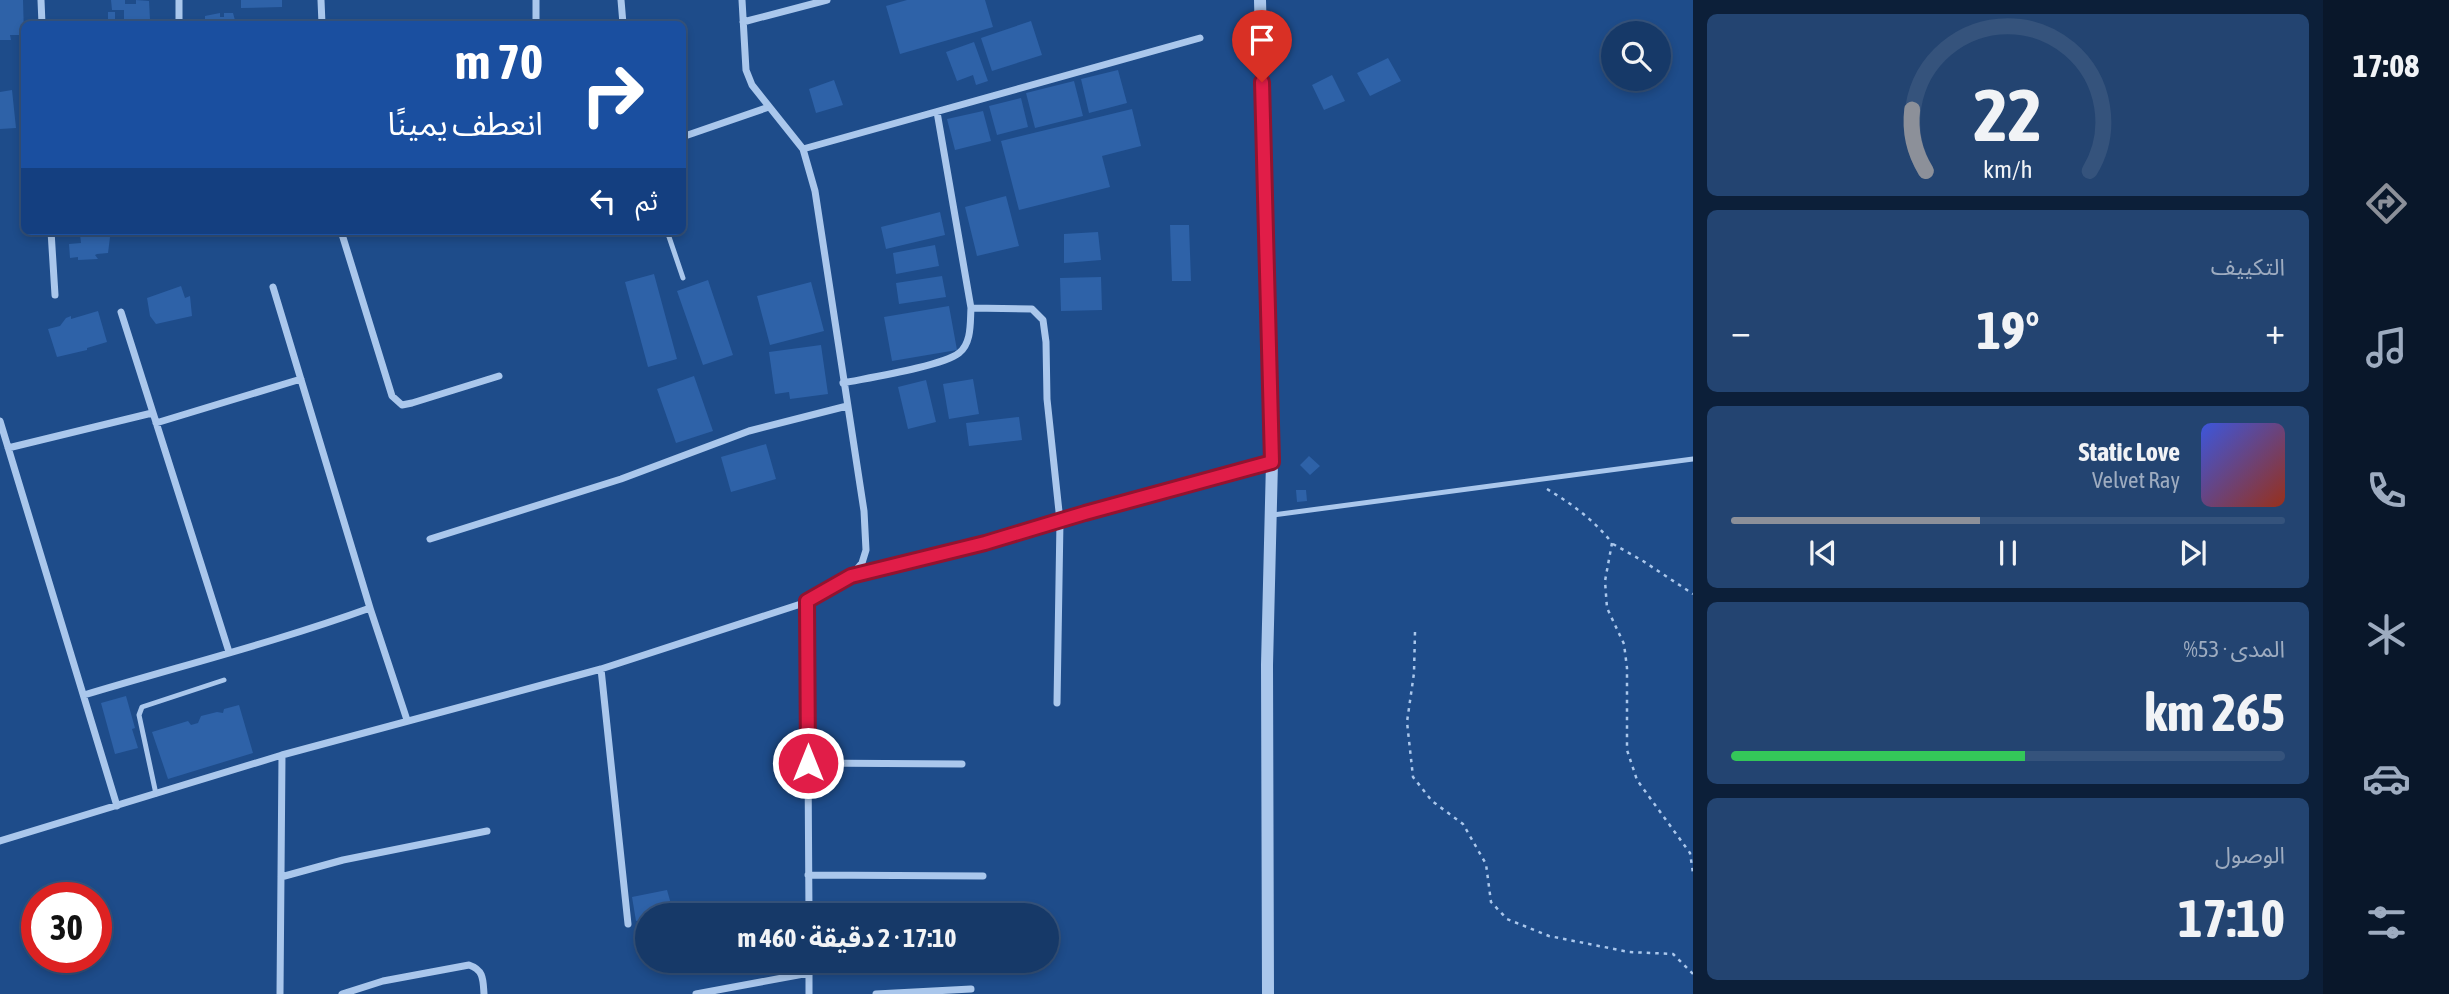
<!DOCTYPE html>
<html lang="ar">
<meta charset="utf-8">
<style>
body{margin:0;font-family:"Asap Condensed","Noto Sans Arabic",sans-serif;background:#234471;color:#f1f3f6;direction:rtl;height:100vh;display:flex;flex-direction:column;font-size:26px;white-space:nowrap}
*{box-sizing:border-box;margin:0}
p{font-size:23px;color:#9eacc0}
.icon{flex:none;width:38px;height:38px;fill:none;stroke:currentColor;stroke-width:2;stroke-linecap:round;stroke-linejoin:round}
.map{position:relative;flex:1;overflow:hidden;direction:ltr}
.details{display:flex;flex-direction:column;gap:14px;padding:14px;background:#0c1f39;width:630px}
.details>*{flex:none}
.guide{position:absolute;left:21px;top:21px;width:665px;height:214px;border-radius:10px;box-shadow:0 4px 10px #0003,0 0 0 2px #35537c;direction:rtl;background:#1a4fa0;color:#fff;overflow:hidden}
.controls{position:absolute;left:1601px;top:21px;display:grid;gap:14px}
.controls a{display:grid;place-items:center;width:70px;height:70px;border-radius:50%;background:#163968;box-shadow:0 4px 10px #0003,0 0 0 2px #35537c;font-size:35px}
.speed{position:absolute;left:21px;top:882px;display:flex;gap:14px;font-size:35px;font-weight:700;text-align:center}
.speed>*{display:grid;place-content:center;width:91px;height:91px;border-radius:50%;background:#163968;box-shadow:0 4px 10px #0003,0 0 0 2px #35537c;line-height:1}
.speed .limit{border:10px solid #d22;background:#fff;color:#111}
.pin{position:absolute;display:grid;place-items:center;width:60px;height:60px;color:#fff;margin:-72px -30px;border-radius:50% 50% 50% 0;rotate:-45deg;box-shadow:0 0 7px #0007}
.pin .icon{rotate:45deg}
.me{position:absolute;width:77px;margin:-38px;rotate:0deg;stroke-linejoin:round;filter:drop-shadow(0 0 5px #0008)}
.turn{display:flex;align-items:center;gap:24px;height:147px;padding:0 28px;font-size:32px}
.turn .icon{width:91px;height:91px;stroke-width:2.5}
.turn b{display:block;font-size:49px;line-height:60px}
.then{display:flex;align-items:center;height:66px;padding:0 28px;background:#0003;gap:14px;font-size:26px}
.big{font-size:52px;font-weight:700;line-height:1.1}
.details .tile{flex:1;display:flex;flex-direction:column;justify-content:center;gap:10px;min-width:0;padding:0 24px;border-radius:10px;background:#234471}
.details .dial{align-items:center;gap:0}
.dial svg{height:182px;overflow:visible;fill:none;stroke:#35537c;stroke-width:7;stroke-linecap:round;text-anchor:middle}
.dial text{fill:#f1f3f6;stroke:none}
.song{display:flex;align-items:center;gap:21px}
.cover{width:84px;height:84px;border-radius:10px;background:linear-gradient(135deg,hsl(230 70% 55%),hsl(10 70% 35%))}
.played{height:7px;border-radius:4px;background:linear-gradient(90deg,#8c9099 45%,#35537c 45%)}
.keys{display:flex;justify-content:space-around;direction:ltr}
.heat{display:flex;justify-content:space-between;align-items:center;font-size:38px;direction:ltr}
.charge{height:10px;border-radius:5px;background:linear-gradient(90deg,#34c759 53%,#35537c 0)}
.trip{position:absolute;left:635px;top:903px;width:424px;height:70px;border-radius:35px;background:#163968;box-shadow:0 4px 10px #0003,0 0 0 2px #35537c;font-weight:700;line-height:70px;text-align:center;direction:rtl}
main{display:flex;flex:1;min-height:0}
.dock{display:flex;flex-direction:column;width:126px;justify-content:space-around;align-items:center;background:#09172a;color:#9eacc0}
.dock .icon{width:49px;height:49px}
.dock .on{color:#8c9099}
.dock b{font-size:32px;color:#f1f3f6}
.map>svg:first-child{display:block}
.building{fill:#2e62a8}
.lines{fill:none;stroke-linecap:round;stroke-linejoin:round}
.path{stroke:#aac7ec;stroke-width:2.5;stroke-dasharray:3.5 5;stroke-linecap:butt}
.service{stroke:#aac7ec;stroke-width:5}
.minor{stroke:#aac7ec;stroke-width:7}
.tertiary{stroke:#aac7ec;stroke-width:12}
.route-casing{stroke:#92132f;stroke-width:18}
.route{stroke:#e11d48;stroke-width:12}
</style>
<main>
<nav class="dock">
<b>17:08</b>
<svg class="icon on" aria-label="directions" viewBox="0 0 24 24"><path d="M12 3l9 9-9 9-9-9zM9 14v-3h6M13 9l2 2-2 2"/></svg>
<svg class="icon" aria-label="music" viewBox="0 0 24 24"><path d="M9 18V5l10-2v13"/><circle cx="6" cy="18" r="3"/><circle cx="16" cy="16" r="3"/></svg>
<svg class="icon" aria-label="phone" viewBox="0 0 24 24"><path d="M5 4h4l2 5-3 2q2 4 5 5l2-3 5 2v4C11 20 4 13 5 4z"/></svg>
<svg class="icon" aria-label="climate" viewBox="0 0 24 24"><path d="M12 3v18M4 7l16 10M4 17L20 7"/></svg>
<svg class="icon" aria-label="car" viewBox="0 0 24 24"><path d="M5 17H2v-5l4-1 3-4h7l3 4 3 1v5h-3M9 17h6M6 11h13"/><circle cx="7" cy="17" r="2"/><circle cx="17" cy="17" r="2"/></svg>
<svg class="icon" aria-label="filters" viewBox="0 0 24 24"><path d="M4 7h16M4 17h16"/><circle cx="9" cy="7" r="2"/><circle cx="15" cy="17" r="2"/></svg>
</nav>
<section class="details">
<div class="tile dial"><svg viewBox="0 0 100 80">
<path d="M14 69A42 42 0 1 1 86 69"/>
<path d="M14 69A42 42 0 0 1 8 42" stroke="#8c9099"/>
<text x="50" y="56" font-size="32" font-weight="700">22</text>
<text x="50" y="72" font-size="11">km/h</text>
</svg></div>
<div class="tile"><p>التكييف</p>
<div class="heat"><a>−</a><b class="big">19°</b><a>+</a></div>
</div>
<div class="tile">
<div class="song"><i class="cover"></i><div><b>Static Love</b><p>Velvet Ray</p></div></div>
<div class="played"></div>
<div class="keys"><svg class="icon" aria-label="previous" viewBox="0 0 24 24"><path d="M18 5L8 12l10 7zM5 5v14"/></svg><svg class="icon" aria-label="pause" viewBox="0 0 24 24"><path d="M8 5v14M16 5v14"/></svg><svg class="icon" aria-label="next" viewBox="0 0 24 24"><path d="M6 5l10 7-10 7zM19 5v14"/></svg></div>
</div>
<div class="tile"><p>المدى · 53%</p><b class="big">265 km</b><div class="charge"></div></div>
<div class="tile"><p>الوصول</p><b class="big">17:10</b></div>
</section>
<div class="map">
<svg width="1693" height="994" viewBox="0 0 1693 994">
<rect width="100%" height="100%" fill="#1e4c8a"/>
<path class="building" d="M0,0H23L24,35H10L11,40H0Z
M111,0H125V4H136V0L149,1L150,20L124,22V10H112Z
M241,0H282V7L241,8Z
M907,0H985L993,27L900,54L886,6Z
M108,12H115V24H108Z
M220,13V17H224V13H233L236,24H205V16Z
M1031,21L1042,55L992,71L981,38Z
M974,42L988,81L976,85L973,75L957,81L946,52Z
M1388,58L1401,81L1370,96L1357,73Z
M1118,70L1127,103L1089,113L1081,79Z
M1332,75L1345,101L1324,110L1312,85Z
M834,80L843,105L816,113L809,89Z
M1074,81L1083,116L1035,128L1026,93Z
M12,90L16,128L0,129V92Z
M1021,98L1028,127L997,135L989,106Z
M1132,109L1141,146L1102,156L1110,187L1019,210L1001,141Z
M983,111L991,141L955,150L947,119Z
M1006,196L1019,246L977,256L965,207Z
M940,212L945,235L886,249L881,227Z
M1170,225H1189L1191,281H1172Z
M94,231H103V237H110L108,253L97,254L95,255L98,259L78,260V257L70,258L69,244L81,243L80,234L95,233Z
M1098,232L1101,260L1064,263V234Z
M935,245L939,266L896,274L893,253Z
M654,274L677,359L648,367L625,282Z
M942,276L946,297L899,304L896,283Z
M1101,277L1102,310L1061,311L1060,278Z
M708,280L733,355L703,365L677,291Z
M811,282L824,331L770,345L757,296Z
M181,286L185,298L190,296L192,316L156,324L150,316L147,298Z
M949,306L957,350L892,361L884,317Z
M98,311L107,342L87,348V350L57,357L48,329L60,326L66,318L71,316V319Z
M821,345L828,394L790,399L789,392L775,394L769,352Z
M694,376L713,431L676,443L657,389Z
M973,379L979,414L949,419L943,384Z
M926,380L936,422L908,429L898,387Z
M1019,417L1022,440L969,446L966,423Z
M766,444L776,479L731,492L721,457Z
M1309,456L1320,466L1310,475L1300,465Z
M1296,490H1306L1307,501L1297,502Z
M126,696L135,728L132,729L138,748L115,754L101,703Z
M239,705L253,753L168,779L152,732L188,721L191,725L198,723L201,716L217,712L223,713L224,709Z
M667,890L673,911L661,913L662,915H648V919L636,921L632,897Z"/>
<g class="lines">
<path class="path" d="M1547,489C1572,504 1594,520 1612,543L1605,581L1607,608L1624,644L1627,668V750L1637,780L1690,853L1693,873
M1613,544L1643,561L1693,594
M1415,632L1414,673L1407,722L1413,777L1432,801L1463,824L1486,864L1491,902L1507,919L1549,936L1629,952L1673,954L1693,974"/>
<path class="service" d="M667,231L683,278
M1273,515L1693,459
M156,794L139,715L142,707L224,680"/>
<path class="minor" d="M41,0L42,24
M179,0V24
M321,0L322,24
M536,0V24
M621,0L623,24
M743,22L827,0
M682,137L769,107
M803,149L1200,38
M51,231L55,295
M341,231L392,396L402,405L412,403L499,376
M273,287L370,608L407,720
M971,308L1032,309L1043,320L1046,342L1047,399L1060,521L1057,703
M121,312L229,652
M843,383C867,378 943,366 959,353C972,343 970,322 971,308L937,112
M0,421L117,806
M156,423L301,379
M8,448L152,413
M430,539L621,479L749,431L847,406
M851,576L985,543L1085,513L1272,462
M807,602L809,915
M601,669L628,924
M84,695C180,666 276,642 370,608
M808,763L962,764
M0,841L282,755L601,669L807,602L851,576L862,563L866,550L864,511L815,191L803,149L752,85L746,70L742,0
M808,875L983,876
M281,877L343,860L487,831
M809,961V994
M280,994L282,755
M342,994L383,981L469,965C484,970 483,980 484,994
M696,994L809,973
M876,994L971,989"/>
<path class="tertiary" d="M1260,0L1272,462L1267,665L1268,994"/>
</g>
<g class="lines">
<defs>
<path id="route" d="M808,763L807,601L851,576L985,543L1085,513L1272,462L1262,82"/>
</defs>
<use href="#route" class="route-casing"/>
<use href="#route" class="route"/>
</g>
</svg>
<div class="controls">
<a><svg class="icon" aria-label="search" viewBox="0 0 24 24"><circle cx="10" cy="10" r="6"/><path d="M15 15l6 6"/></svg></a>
</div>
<div class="speed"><div class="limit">30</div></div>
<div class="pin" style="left:1262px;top:82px;background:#d93025"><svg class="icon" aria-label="arrive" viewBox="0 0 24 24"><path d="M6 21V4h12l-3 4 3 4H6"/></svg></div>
<svg class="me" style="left:808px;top:763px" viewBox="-20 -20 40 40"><circle r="17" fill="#e11d48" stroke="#fff" stroke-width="3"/><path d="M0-11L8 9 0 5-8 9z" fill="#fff"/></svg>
<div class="trip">17:10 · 2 دقيقة · 460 m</div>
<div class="guide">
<div class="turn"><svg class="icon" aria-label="right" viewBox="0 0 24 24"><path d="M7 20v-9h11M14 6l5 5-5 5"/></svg><div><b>70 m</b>انعطف يمينًا</div></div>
<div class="then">ثم<svg class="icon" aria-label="left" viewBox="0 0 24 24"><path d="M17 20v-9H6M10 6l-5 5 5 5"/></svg></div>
</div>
</div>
</main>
